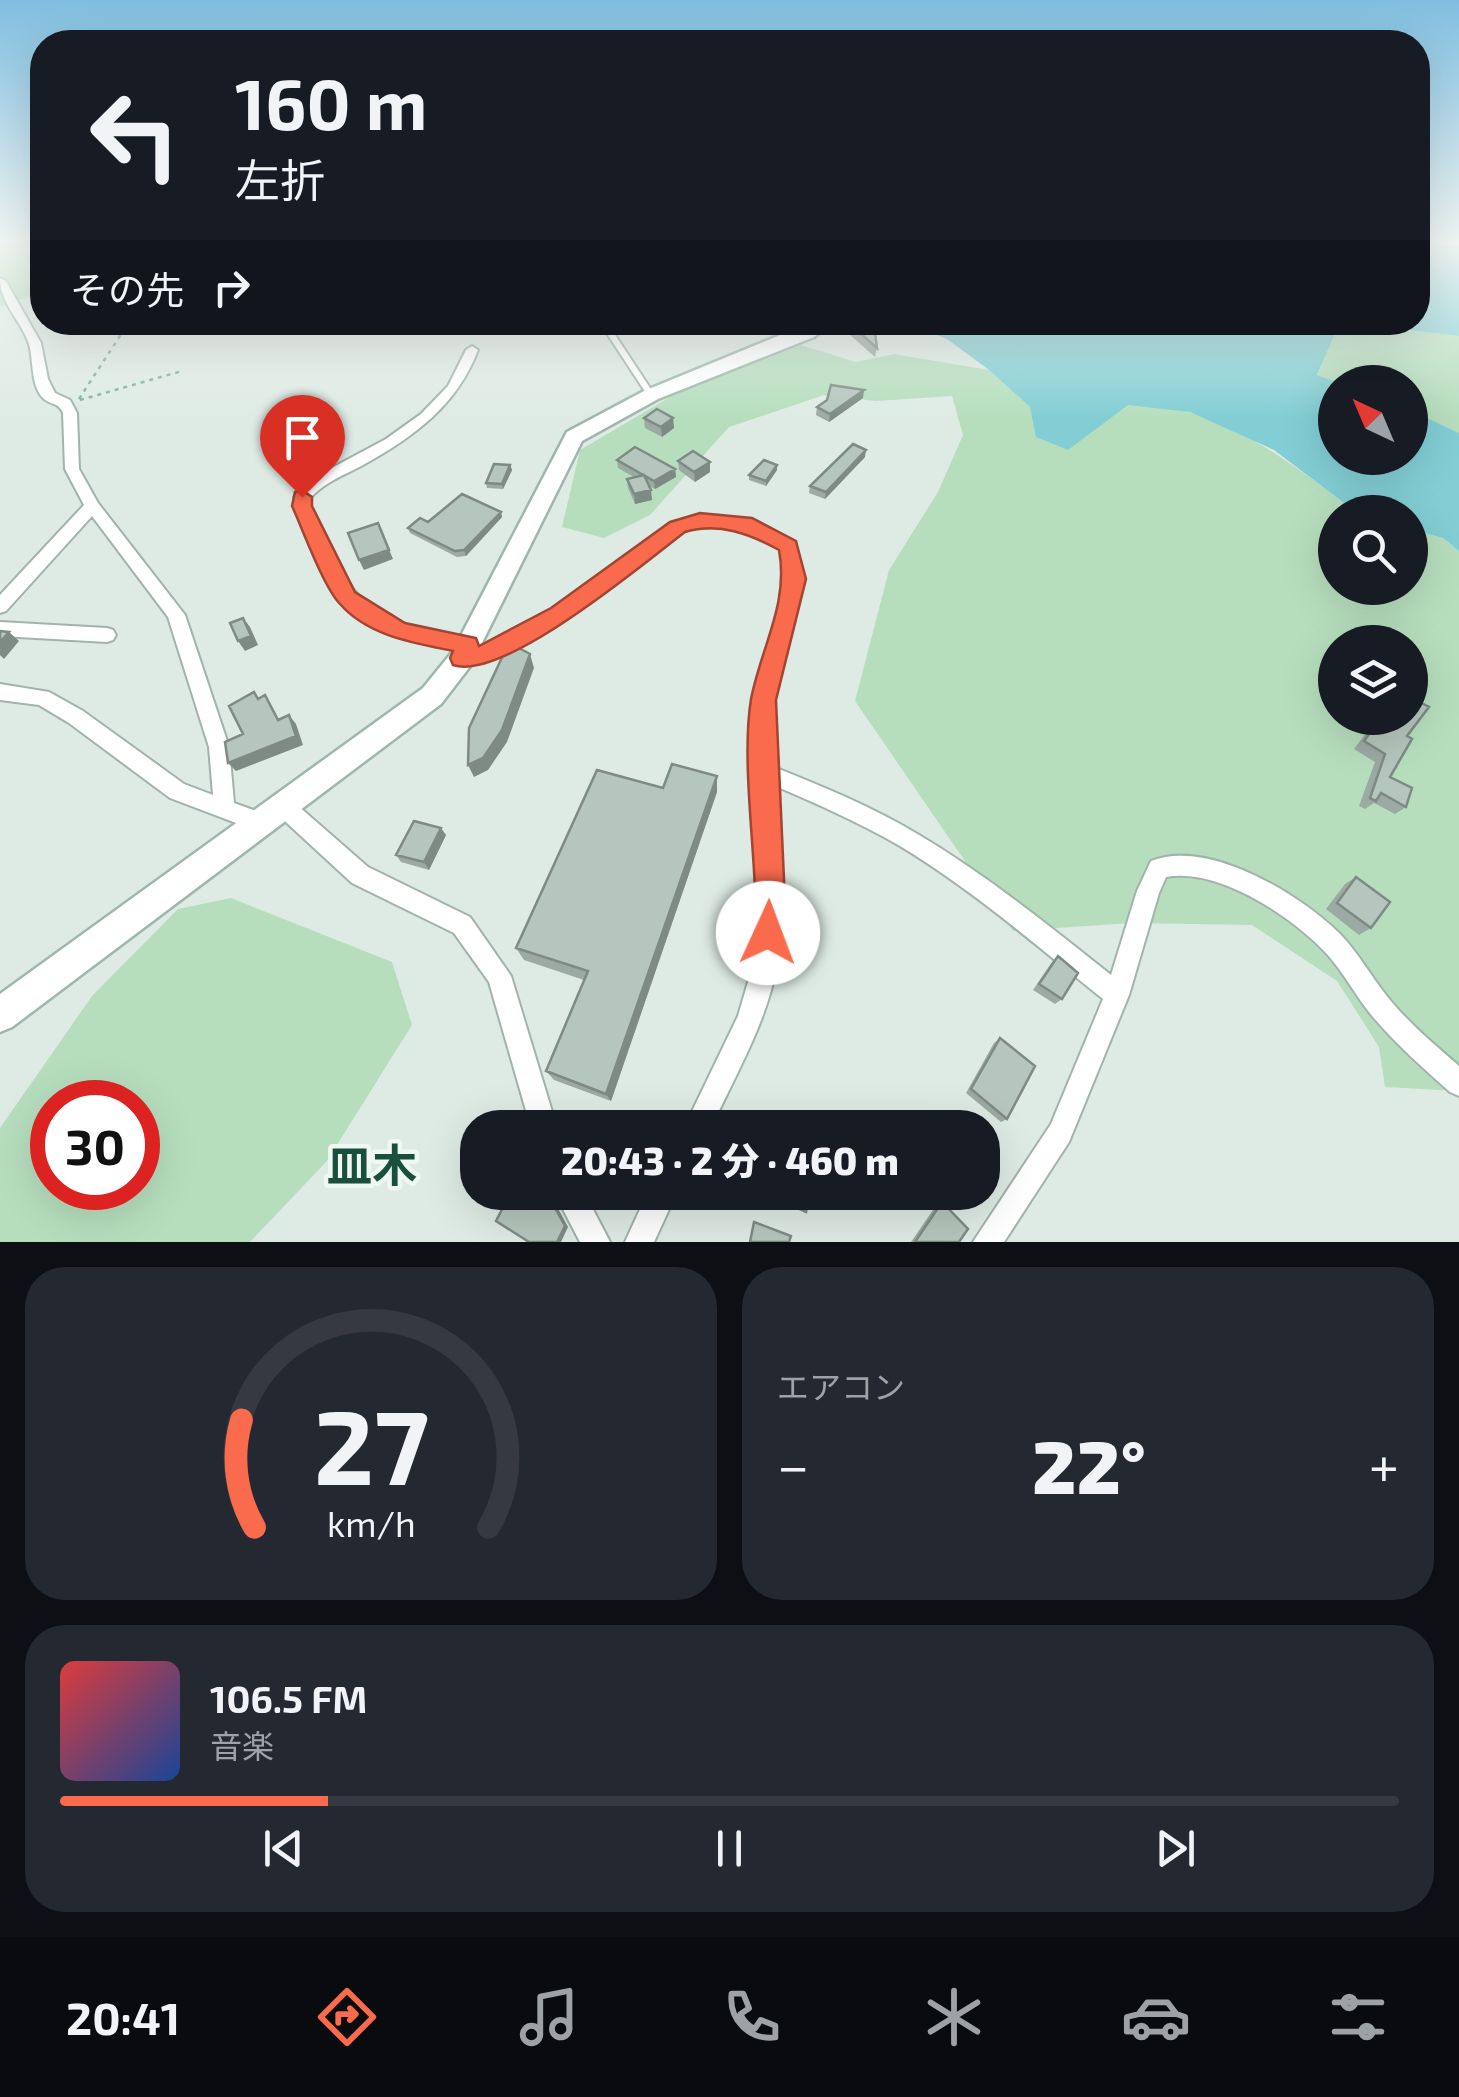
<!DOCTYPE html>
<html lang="ja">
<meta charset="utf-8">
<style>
body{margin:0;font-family:"Exo 2","Noto Sans JP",sans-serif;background:#242831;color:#f1f3f6;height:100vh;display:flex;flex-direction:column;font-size:38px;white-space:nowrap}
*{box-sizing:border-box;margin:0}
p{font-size:32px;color:#9ea1a6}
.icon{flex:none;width:55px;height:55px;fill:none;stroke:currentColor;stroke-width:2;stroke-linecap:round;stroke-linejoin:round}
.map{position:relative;height:1242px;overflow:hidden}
.side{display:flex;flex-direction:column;gap:25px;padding:25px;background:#0d0f14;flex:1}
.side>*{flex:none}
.hud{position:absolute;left:30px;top:30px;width:1400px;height:305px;border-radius:40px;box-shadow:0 10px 40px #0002;background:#171b24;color:#f1f3f6;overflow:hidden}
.needle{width:65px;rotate:316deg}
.buttons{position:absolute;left:1318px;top:365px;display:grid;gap:20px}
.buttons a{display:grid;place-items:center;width:110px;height:110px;border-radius:50%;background:#171b24;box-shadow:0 10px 40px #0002;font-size:50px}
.speed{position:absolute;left:30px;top:1080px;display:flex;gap:20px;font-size:50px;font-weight:700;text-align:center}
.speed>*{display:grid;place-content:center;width:130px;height:130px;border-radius:50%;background:#171b24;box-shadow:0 10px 40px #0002;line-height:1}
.speed .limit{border:15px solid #d22;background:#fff;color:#111}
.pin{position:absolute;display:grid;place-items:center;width:85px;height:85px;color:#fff;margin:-102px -42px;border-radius:50% 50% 50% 0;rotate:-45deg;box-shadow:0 0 10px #0007}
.pin .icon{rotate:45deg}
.me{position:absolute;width:110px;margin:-55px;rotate:2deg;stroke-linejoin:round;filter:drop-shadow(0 0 8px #0008)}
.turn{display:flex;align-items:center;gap:35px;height:210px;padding:0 40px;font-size:45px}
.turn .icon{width:130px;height:130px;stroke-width:2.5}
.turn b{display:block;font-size:70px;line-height:85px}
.then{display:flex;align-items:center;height:95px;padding:0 40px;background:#0003;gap:20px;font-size:38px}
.big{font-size:75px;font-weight:800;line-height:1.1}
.side .card{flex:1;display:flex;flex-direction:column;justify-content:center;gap:15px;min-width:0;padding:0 35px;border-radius:40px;background:#242831}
.side .dial{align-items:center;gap:0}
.dial svg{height:260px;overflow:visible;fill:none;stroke:#363941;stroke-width:7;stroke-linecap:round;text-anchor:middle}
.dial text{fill:#f1f3f6;stroke:none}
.song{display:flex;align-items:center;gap:30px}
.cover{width:120px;height:120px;border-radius:15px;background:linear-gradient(135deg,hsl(0 70% 55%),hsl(220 70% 35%))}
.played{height:10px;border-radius:5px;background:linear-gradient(90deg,#fa6a4d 20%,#363941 20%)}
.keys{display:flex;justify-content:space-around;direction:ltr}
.heat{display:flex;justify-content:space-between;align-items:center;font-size:55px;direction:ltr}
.side .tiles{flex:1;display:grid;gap:25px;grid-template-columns:1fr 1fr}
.card:last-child{grid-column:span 2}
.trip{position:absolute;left:460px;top:1110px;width:540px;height:100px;border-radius:40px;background:#171b24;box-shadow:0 10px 40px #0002;font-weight:800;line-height:100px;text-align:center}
.dock{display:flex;height:160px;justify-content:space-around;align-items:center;background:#090b0e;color:#9ea1a6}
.dock .icon{width:70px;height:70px}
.dock .on{color:#fa6a4d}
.dock b{font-size:45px;color:#f1f3f6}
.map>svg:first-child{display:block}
.green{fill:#b6debd;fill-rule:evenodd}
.water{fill:#82ced4}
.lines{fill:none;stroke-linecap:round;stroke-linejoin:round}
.lane-casing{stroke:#a1b3ab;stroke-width:10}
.street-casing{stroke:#a1b3ab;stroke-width:4}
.secondary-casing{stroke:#9db7ac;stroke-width:5}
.path{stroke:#7db19c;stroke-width:2.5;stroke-dasharray:4 5;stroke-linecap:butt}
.lane{stroke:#fff;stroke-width:6}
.street{fill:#fff;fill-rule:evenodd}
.secondary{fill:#fff;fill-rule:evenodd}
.wall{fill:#9baaa3}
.shaded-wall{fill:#7e8b84}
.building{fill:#b4c6bd;stroke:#7e8b84;stroke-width:2.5}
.route{fill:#fa6a4d;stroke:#a24532;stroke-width:2.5}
.labels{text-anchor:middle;stroke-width:9;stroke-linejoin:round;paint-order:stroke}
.near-quarter-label{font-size:45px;font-weight:bold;fill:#1a4f3e;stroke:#eff7f2}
</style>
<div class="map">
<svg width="1459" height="1242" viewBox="0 0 1459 1242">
<rect width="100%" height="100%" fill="#deebe4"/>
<path class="green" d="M0,245H42V292L0,307Z
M1340,323H1384L1408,330L1459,336V433L1410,410V382H1336L1317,376Z
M801,345L856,362L894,354L989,370L1030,407C1079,406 1146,397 1192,413C1255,433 1305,474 1356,512H1335V588H1410V529L1443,538L1459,551V1091L1385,1087L1379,1047L1337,981L1252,925L1131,923L1013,931L855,701L889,570L938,492L963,435L952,396L876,401L824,395L729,427L650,515L604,538L562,527L580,450L675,394ZM1335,642H1410V718H1335Z
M231,898L392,962L412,1025L327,1161L250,1242H0V1128L92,996L178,909ZM52,1102H138V1188H52Z"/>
<path class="water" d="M1418,245H1459V336L1408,330L1384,323L1418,322Z
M906,323H1340L1317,375L1336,382L1335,458H1410V410L1459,433V551L1443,538L1410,529V512H1356L1274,450L1190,412L1128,405L1068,450L1036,437L1030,407L989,370L947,339Z"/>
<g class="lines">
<defs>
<path id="lane" d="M603,322L651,395"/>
<path id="street" d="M0,278L6,281L41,343L48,379L55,393L70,400L77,413L79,469L98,503L185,615L229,747L234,803L267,815L270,822L267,829L260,832L170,798L69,723L39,705L0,700V684L49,692L83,711L184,784L213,795L209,747L168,617L92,516L6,611L0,613V595L84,505L65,469L63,413C58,402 53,406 44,399C30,386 34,361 29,344C21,320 0,304 0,278Z
M472,346L478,350C457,405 414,437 363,465C344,475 325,482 310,498V505C335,553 346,607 404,625C427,632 452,633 474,640L475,648C540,635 617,561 672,523C718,510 754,520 795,542L803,579L773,700L774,767C824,787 873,807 919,835C988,876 1049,926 1111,975L1137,891L1151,861C1208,838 1299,894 1339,933C1358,952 1370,975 1386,995C1407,1022 1434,1044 1459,1066V1096L1450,1092C1423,1068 1396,1044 1373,1017C1356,997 1345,974 1327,954C1293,917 1218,867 1166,877L1159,893L1129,995L1069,1142L1004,1242H973L1051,1124L1103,999C1037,946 973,890 900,846C860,823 818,804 775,786C778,844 786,905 777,963C768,1021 735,1075 711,1128H684L738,1016L753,965L759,901L752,731L755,700L787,579L781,549C749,531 720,522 683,531C637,564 511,677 456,663L453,658L456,653L461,651C421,643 369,637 342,602C320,575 310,537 294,505V497L315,477L386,439L421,414L448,386L466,350Z
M0,622L107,628L113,630L116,635L113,640L107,642L0,636Z
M282,795L289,798L368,867L470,917L511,976L557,1128H531L489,982L454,933L352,883L275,812L272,805L275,798Z
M554,1192H584L610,1242H580Z
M648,1192H677L654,1242H625Z"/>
<path id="secondary" d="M812,322H832L814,337L658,399L582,441L471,665L441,704L12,1027L0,1032V994L423,688L453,651L567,432L644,391Z"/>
</defs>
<use href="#lane" class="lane-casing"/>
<use href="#street" class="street-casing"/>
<use href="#secondary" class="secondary-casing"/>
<path class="path" d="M79,399L129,322
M80,400L182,371"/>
<use href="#lane" class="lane"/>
<use href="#street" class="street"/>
<use href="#secondary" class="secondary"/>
</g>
<path class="wall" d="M851,325L877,348L875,357L850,335Z
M863,398L829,422L816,415L817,407Z
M644,418H673L674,428L662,437L645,428Z
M865,457L825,499L809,493L810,486Z
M617,460L675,469L676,477L655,489L649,486L652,500L635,504L628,488L627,479L634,477L618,468Z
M678,461L710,472L695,482L679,470Z
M510,465L512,470L503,489L487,488L486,483Z
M777,470L766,486L749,480V475Z
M501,512L502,517L466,556L457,557L410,533L408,528L428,522Z
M1377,718H1410L1407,736L1390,777L1406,807L1395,814L1374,803L1365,809L1359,806L1375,762L1354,749Z
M717,776V792L611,1101L554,1080L546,1071L584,980L524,960L516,948L663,788Z
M446,835L429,870L401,862L396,855Z
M1356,877L1371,928L1359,935L1326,909L1345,884Z
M1058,956L1062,999L1055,1004L1033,990L1052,962Z
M1000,1038L1007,1119L1001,1122L966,1093L994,1043Z
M942,1202L959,1242H911L937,1204Z"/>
<path class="shaded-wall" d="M864,390L863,398L829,422L830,414Z
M673,418L674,428L662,437L661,427Z
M866,450L865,457L825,499L826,492Z
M710,462V472L695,482L694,472Z
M510,465L512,470L503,489L502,484Z
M777,465V470L766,486V481Z
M675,469L676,477L655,489L654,481Z
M651,490L652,500L635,504L634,494Z
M501,512L502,517L466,556L464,550Z
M378,523L393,559L364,570L359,560Z
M243,618L250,627L258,645L245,651L238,641Z
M9,632L19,641L4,659L0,655V642Z
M530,654L534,668L507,742L488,770L474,777L468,765Z
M289,715L296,724L303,745L236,771L228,763Z
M717,776V792L611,1101L606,1094Z
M441,828L446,835L429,870L424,862Z
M543,1192L553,1199L568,1227L561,1242H557Z"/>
<path class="building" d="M851,325H874L877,348Z
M831,385L864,390L830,414L817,407L827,400Z
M657,409L673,418L661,427L644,418Z
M853,444L866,450L826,492L810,486Z
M635,447L675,469L654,481L617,460Z
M693,451L710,462L694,472L678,461Z
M764,460L777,465L766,481L749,475Z
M494,464L510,465L502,484L486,483Z
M644,475L651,490L634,494L627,479Z
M462,494L501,512L464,550L455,551L408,528L420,518L428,522Z
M378,523L389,550L359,560L348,533Z
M243,618L251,636L238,641L230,623Z
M0,631L9,632L0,642Z
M519,648L530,654L502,730L483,758L468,765L469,728L505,651Z
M254,692L258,699L265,695L278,720L289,715L296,736L228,763L225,742L243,734L229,706Z
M1410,697L1429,707L1407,736L1412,739L1390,777L1412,788L1406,807L1381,793L1376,801L1370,798L1385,754L1364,741L1381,718H1410Z
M672,764L717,776L606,1094L546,1071L588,971L516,948L597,770L663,788Z
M414,821L441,828L424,862L396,855Z
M1356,877L1390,902L1371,928L1337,903Z
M1058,956L1078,973L1062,999L1039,984Z
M1000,1038L1035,1066L1007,1119L971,1089Z
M511,1192H543L549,1197L565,1226L557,1242H529L496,1221Z
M797,1192H811L806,1212L793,1206Z
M942,1202L968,1229L959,1242H915Z
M754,1222L791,1236L789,1242H750Z"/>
<linearGradient id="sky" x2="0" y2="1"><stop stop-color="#7fbee0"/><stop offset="0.58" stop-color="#f0f6f3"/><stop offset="1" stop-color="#f0f6f3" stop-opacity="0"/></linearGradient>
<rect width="1459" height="419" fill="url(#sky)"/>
<path class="route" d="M302,490L312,497V506L355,592L405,623L476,638L479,646L551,608L670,522L700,513L752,518L796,541L806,579L776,700L785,902L778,944L768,948L757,944C750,927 756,909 755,891C753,834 742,754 751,699C761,647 789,604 779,550C750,534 719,522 685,532C643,564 503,682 453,665L450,658L453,651C414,643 368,636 340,604C323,586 303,530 292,506L295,492Z"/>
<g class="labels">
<g class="near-quarter-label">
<text x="372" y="1182">皿木</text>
</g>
</g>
</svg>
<div class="buttons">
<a><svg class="needle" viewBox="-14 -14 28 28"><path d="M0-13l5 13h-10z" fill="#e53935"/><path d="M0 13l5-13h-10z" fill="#9ea1a6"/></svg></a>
<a><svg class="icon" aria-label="search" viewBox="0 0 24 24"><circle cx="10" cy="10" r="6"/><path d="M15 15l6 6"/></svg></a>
<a><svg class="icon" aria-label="layers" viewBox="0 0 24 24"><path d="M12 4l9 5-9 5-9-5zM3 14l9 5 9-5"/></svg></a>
</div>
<div class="speed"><div class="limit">30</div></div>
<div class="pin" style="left:302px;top:497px;background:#d93025"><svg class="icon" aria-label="arrive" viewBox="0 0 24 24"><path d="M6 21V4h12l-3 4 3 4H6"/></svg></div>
<svg class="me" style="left:768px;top:933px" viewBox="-20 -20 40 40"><circle r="19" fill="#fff"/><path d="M0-13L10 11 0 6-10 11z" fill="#fa6a4d"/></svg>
<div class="trip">20:43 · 2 分 · 460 m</div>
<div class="hud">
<div class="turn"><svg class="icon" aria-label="left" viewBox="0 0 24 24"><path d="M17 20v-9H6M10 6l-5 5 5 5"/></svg><div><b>160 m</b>左折</div></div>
<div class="then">その先<svg class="icon" aria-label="right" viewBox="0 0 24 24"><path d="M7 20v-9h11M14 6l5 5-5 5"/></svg></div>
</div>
</div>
<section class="side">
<div class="tiles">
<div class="card dial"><svg viewBox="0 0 100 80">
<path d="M14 69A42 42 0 1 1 86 69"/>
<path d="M14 69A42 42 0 0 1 10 36" stroke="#fa6a4d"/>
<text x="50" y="56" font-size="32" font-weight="700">27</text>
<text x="50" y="72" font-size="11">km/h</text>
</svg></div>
<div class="card"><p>エアコン</p>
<div class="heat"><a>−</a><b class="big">22°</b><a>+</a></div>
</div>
<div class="card">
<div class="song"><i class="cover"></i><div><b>106.5 FM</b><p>音楽</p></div></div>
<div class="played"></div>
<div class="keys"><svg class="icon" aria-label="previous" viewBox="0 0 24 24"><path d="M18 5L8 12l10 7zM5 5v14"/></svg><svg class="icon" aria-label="pause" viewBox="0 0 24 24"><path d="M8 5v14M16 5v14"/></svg><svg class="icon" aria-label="next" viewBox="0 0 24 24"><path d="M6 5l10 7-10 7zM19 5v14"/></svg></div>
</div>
</div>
</section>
<nav class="dock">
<b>20:41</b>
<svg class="icon on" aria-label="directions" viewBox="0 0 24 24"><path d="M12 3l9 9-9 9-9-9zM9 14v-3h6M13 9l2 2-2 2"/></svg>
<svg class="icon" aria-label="music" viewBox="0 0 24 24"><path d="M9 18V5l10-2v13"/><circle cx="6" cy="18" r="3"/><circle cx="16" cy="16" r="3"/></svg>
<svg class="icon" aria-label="phone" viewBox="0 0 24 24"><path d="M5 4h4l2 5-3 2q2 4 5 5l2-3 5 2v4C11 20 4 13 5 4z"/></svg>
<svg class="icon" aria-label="climate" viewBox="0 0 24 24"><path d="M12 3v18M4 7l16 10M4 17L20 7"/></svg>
<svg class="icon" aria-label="car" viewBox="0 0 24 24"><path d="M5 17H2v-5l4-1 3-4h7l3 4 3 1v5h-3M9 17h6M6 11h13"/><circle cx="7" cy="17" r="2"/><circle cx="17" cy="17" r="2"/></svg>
<svg class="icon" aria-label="filters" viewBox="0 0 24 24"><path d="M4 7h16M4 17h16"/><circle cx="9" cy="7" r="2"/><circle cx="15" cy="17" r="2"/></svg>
</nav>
